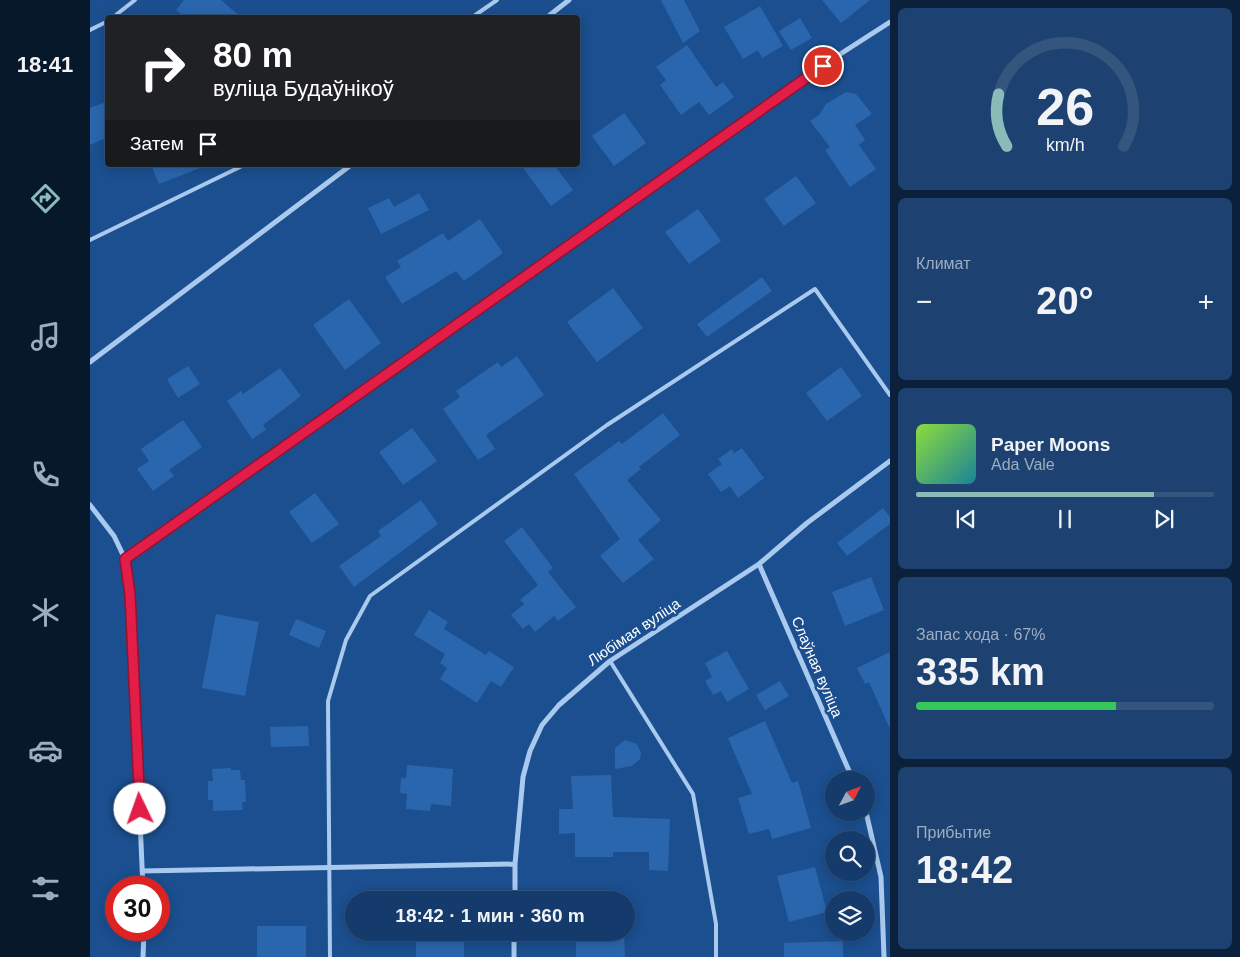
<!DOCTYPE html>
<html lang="ru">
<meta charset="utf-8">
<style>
body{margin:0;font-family:Helvetica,sans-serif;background:#1d4271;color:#f1f3f6;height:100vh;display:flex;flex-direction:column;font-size:19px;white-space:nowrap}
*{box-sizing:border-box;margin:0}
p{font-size:16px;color:#9dadc1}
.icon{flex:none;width:28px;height:28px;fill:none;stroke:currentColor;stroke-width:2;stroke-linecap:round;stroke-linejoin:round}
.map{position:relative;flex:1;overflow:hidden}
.side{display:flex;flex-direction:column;gap:8px;padding:8px;background:#0b203b;width:350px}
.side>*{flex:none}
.top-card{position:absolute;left:15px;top:15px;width:475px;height:152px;border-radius:5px;box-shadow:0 2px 12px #0003,0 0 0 1px #33557e;background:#202124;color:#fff;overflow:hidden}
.needle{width:32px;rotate:49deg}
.fabs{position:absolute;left:735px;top:771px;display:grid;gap:10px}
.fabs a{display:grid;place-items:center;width:50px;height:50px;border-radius:50%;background:#143b6b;box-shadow:0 2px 12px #0003,0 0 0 1px #33557e;font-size:25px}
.speed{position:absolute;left:15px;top:876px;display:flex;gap:10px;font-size:25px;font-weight:700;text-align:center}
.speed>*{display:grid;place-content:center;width:65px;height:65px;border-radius:50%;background:#143b6b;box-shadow:0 2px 12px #0003,0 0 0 1px #33557e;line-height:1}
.speed .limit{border:8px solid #d22;background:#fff;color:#111}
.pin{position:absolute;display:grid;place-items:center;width:42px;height:42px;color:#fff;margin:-21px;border:2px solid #fff;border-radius:50%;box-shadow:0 1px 5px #0007}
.me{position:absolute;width:55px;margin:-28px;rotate:357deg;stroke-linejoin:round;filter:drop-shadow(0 0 4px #0008)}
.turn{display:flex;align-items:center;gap:18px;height:105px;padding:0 25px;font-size:22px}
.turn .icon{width:65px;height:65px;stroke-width:2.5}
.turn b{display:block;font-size:35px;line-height:42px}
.then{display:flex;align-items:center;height:48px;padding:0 25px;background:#0003;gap:10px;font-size:19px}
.big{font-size:38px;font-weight:700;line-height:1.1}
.side .card{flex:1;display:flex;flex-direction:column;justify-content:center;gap:8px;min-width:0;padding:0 18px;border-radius:8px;background:#1d4271}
.side .dial{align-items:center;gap:0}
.dial svg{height:130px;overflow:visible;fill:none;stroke:#33557e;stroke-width:7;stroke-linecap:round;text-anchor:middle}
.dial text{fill:#f1f3f6;stroke:none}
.song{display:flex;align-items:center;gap:15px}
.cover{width:60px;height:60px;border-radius:8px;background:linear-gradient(135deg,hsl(90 70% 55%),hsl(190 70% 35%))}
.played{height:5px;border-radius:2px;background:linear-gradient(90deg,#8bbbb9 80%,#33557e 80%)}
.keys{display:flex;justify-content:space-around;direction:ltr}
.heat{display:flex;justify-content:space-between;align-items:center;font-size:28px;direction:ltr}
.charge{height:8px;border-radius:4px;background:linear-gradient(90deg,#34c759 67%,#33557e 0)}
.trip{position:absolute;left:255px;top:891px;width:290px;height:50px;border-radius:25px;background:#143b6b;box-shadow:0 2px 12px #0003,0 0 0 1px #33557e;font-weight:700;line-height:50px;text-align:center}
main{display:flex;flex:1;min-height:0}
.dock{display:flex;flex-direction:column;width:90px;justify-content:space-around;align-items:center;background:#08182b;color:#9dadc1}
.dock .icon{width:35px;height:35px}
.dock .selected{color:#8bbbb9}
.dock b{font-size:22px;color:#f1f3f6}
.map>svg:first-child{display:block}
.building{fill:#2a66ad}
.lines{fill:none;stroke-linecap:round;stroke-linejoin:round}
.lane{stroke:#a9c9ee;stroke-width:4}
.street{stroke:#a9c9ee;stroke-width:5}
.route-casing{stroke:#92132f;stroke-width:12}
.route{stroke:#e11d48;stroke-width:9}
.labels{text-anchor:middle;stroke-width:5;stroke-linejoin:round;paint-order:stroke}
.street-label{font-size:15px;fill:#fff;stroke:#1b4f8f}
</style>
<main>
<nav class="dock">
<b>18:41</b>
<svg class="icon selected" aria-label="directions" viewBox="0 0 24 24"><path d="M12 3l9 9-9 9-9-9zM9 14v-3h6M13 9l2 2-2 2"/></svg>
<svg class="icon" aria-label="music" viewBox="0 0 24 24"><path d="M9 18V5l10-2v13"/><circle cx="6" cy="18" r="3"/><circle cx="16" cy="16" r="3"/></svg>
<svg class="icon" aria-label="phone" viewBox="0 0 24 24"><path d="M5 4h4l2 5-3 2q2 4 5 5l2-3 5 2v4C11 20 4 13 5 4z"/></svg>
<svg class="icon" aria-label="climate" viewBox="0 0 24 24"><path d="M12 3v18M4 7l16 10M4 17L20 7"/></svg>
<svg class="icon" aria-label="car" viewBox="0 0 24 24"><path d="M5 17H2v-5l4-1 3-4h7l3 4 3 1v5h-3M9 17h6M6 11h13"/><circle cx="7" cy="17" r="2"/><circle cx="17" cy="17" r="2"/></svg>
<svg class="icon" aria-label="filters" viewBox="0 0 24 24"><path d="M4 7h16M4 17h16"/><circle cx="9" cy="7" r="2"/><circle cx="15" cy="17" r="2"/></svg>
</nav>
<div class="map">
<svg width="800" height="957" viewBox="0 0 800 957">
<rect width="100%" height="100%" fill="#1b4f8f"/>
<path class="building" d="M94,0H131L152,18H96L86,10Z
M571,0H594L610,31L593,43Z
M732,0H780L751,23Z
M670,6L693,46L672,58L668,50L653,59L634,27Z
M710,18L722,38L701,50L689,31Z
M597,45L626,87L633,82L644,97L619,115L609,102L591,115L570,85L576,80L566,67Z
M756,92L766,94L782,114L765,125L775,140L769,145L786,169L760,187L735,150L740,147L720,121L729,115L736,104Z
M18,101V137L0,145V108Z
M534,113L556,143L524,166L502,136Z
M61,165H115V166L69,184Z
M431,165H464L483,190L461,206Z
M706,176L726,203L694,226L674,199Z
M329,193L339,210L291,234L278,208L299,198L304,207Z
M608,209L631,241L599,264L575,232Z
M390,219L413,253L374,281L366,271L312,304L295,277L311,267L307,261L353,233L358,241Z
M672,277L682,291L617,337L607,324Z
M523,288L553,328L507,362L477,322Z
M259,299L291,343L255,370L223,325Z
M427,356L454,395L396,435L405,449L388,460L353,409L370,397L366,391L408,362L411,367Z
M98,366L110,384L88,398L77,379Z
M751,367L772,396L737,421L716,393Z
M190,368L211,396L173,425L176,430L162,439L137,401L151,391L153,394Z
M573,413L590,435L549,467L551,469L537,480L571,520L548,540L564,559L533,583L510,556L530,539L484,474L529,441L532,444Z
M93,420L112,447L79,470L84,476L63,491L47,469L59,461L51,449Z
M322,428L347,461L313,485L289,452Z
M652,448L674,478L648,498L640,486L631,492L618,474L632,464L628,459L642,449L644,453Z
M225,493L249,524L222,543L199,512Z
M331,500L348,524L264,587L249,566L291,536L288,531Z
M793,508L800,517V524L757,556L747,543Z
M432,527L463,568L458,572L486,607L468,621L464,616L445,632L439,624L433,629L421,615L434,604L430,600L448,585L414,541Z
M781,577L794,610L755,626L742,592Z
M339,610L358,622L354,629L396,655L399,651L424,667L411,687L401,681L387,703L350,679L357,668L350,663L355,654L324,635Z
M126,614L169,622L155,696L112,688Z
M206,619L236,631L229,648L199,635Z
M637,651L659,689L637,702L631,691L623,695L615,681L622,677L615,663Z
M800,652V729L779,682L775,684L767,668Z
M690,681L699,696L675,710L666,695Z
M675,721L702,783L708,781L721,828L682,839L679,829L659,834L648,798L662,794L638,738Z
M218,726L219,746L181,747L180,727Z
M535,740L547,744L551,753L550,759L542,766L525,769V748Z
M317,765L363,769L361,806L341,804L340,811L316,809L317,794L310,793L311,778H316Z
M141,768V770H150L151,780H155L156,802H152L153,810L123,811V800H118V781H123L122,769Z
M521,775L523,817L580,819L578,871L559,870V852H523V857H485V833L469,834V809H483L481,776Z
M725,867L737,912L699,922L687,876Z
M167,926H216V957H167Z
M326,932H366V939H374V957H326Z
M486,932H534L535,957H486Z
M753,941V957H694V943Z"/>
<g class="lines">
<path class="lane" d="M22,18L45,0
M381,18L407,0
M0,30L18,21
M0,240L154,165
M520,661L603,794L626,924V957
M240,957L238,701L256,640L280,596L517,425L725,289L800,395"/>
<path class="street" d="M456,18L479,0
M0,362L261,165
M0,505L24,536L35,559L40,594L53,888
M35,559L699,87L800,22
M669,564L763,780
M776,812L791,877L794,957
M52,871L425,864
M425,900V864L433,777L440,751L452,725L469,705L520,661L669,564L717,523L800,461
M53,957L54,930
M424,957V932"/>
</g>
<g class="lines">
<defs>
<path id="route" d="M50,809L40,594L35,559L733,66"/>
</defs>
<use href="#route" class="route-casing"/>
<use href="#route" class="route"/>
</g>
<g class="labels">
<g class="street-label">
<text transform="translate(544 632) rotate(-34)" y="5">Любімая вуліца</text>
<text transform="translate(727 667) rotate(67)" y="5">Слаўная вуліца</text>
</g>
</g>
</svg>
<div class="fabs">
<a><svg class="needle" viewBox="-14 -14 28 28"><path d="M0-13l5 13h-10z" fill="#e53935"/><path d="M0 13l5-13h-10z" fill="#9dadc1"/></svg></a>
<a><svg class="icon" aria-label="search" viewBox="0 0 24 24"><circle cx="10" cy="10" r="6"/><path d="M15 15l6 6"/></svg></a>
<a><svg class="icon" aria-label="layers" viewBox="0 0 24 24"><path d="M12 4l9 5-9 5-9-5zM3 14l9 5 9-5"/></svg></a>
</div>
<div class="speed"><div class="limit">30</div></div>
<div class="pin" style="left:733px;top:66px;background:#d93025"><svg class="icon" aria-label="arrive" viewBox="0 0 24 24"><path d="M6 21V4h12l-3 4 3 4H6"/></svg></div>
<svg class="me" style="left:50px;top:809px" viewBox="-20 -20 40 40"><circle r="19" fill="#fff"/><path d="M0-13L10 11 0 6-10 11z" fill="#e11d48"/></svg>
<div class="trip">18:42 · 1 мин · 360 m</div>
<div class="top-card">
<div class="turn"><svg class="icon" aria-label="right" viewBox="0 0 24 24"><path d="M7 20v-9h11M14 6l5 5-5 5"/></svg><div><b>80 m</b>вуліца Будаўнікоў</div></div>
<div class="then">Затем<svg class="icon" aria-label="arrive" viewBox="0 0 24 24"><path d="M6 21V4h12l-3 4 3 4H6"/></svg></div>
</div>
</div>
<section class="side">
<div class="card dial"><svg viewBox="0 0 100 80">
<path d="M14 69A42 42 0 1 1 86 69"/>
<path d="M14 69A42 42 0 0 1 9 37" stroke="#8bbbb9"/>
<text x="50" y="56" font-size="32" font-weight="700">26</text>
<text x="50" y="72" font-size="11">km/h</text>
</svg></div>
<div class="card"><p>Климат</p>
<div class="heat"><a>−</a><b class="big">20°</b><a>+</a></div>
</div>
<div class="card">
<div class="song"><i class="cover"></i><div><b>Paper Moons</b><p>Ada Vale</p></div></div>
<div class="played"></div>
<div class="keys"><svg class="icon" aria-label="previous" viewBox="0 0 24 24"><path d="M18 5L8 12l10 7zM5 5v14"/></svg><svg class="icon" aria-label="pause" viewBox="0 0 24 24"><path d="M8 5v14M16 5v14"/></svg><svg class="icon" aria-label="next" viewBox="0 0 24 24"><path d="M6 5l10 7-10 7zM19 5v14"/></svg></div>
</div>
<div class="card"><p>Запас хода · 67%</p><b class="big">335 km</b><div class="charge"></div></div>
<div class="card"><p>Прибытие</p><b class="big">18:42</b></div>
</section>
</main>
